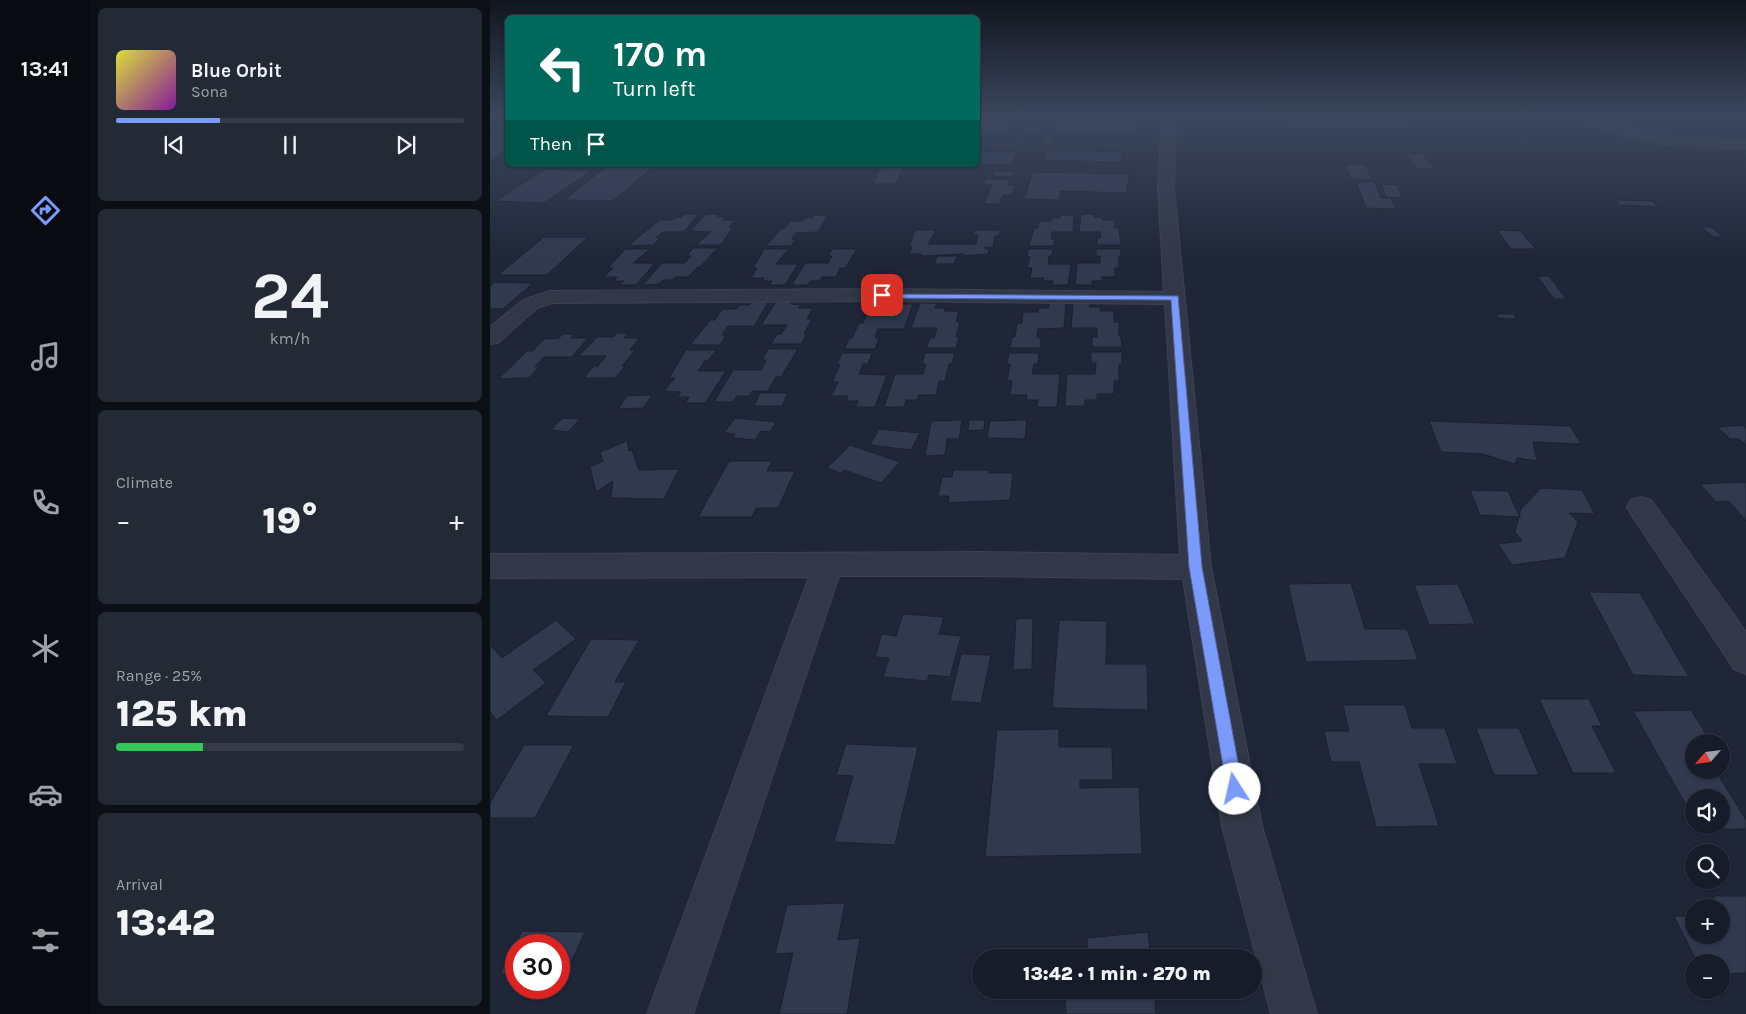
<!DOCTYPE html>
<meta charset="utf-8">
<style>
body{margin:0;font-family:Karla,sans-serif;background:#242936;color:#f1f3f6;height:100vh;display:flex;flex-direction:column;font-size:19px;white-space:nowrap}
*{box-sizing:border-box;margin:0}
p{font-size:16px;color:#9ea1a8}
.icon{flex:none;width:28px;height:28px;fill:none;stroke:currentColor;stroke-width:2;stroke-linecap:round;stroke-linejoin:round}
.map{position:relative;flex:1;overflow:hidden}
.side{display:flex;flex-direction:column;gap:8px;padding:8px;background:#0d0f17;width:400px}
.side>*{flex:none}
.guide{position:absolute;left:15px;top:15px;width:475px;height:152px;border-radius:8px;box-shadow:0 1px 4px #0004,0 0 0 1px #363a47;background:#00695c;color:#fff;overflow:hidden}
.needle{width:32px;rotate:242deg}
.buttons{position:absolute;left:1195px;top:734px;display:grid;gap:10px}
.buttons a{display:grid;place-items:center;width:45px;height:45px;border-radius:50%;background:#171c2a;box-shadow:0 1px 4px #0004,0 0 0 1px #363a47;font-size:25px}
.speed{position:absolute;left:15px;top:934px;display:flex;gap:10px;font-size:25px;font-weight:700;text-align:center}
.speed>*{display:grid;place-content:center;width:65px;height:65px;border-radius:50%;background:#171c2a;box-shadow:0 1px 4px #0004,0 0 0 1px #363a47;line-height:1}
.speed .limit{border:8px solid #d22;background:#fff;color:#111}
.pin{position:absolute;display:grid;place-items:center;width:42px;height:42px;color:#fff;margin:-21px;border-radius:10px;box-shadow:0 2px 8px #0006}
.me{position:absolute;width:55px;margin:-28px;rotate:350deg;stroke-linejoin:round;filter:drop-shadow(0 0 4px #0008)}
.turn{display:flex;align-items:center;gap:18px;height:105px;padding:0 25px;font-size:22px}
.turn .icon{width:65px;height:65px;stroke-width:2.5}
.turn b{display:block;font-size:35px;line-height:42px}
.then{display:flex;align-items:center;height:48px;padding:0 25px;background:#0003;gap:10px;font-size:19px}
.big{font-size:38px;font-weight:800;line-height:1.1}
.side .card{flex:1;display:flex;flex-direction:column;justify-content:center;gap:8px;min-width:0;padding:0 18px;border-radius:8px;background:#242936}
.side .dial{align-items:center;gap:0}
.dial b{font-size:65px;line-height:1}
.song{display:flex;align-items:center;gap:15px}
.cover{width:60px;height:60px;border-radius:8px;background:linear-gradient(135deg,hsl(60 70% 55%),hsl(290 70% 35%))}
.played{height:5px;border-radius:2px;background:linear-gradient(90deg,#7b9bfc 30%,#363a47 30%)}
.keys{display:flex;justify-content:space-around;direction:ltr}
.heat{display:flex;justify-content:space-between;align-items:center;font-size:28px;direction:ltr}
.charge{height:8px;border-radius:4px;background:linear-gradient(90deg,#34c759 25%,#363a47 0)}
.trip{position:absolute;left:482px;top:949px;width:290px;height:50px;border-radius:25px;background:#171c2a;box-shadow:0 1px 4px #0004,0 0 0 1px #363a47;font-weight:800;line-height:50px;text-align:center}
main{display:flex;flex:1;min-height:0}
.tab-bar{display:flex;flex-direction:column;width:90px;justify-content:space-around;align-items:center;background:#090b11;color:#9ea1a8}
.tab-bar .icon{width:35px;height:35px}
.tab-bar .selected{color:#7b9bfc}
.tab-bar b{font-size:22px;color:#f1f3f6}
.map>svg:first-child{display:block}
.building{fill:#31394f;stroke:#1a202f}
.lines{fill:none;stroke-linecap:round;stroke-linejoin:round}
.minor-casing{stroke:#3c4252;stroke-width:2}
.minor{fill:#333848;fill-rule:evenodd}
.route{fill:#7b9bfc;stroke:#5065a4}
</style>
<main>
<nav class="tab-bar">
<b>13:41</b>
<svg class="icon selected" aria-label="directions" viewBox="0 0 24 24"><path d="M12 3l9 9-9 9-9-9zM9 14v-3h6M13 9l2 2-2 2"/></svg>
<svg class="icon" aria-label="music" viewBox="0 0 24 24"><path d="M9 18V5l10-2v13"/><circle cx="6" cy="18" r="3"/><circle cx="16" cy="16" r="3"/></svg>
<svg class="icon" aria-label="phone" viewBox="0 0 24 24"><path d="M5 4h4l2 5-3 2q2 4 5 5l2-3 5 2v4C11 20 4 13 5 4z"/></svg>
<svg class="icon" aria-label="climate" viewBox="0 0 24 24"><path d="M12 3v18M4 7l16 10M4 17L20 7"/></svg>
<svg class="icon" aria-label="car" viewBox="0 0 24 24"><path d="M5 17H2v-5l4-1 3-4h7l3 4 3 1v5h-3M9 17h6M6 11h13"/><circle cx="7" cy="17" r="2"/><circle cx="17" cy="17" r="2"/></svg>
<svg class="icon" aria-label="filters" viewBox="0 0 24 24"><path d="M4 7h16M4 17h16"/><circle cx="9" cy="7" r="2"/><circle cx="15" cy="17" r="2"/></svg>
</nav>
<section class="side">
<div class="card">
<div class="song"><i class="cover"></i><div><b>Blue Orbit</b><p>Sona</p></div></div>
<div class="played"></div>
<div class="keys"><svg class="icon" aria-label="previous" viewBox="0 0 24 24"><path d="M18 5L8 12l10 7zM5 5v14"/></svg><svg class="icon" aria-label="pause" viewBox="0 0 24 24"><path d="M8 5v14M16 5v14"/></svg><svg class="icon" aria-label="next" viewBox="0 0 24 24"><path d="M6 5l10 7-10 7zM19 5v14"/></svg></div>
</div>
<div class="card dial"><b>24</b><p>km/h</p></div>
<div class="card"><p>Climate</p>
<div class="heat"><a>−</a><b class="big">19°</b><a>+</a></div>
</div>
<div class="card"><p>Range · 25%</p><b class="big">125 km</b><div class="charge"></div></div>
<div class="card"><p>Arrival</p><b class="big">13:42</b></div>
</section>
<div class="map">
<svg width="1256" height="1014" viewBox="0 0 1256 1014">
<rect width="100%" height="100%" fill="#1f2638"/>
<path class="building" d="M568,117H646L643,134L562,131Z
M488,122L523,123L519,132L488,131Z
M538,125H550L547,131H536Z
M18,136V146L0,162V137Z
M553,138H566L563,145H550Z
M556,150L632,152L631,162L553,160Z
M488,151L527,152L522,165L488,164Z
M931,153L945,169H928L915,154Z
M855,164L876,165L882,180L861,179Z
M87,165H107L101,169L82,168Z
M119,165H165L123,201L74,200Z
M392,167H414L405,184H382Z
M56,169L101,171L54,203L5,201Z
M505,171L525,172L522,177L502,176Z
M543,172L639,174L637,193L571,191L569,200L534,199Z
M496,179L521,180L518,185H526L522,195H513L509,204H494L502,185H493Z
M866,182H885L891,198H901L906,209L876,208Z
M891,184L907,185L912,198L896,197Z
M1125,200L1163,201L1168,207L1130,205Z
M195,214H209L194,232H172L166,238H170L163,245L138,246L169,220H181L184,218L192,217Z
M216,214H230L227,217H235L233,220H245L239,227H243L231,245H206L221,232L200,231Z
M591,214H605L604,217L613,218V220H625V228H629L631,245H607V238H610L611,232H589Z
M324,215H338L328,232L306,233L302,239H306L301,246H276L291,228H295L300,221H312L314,218H322Z
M571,215H584L583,232H562L561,239H565L564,246H539L544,228H548L549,221H561L562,218H570Z
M1211,227H1221L1234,237H1224Z
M425,230H446L438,244H486L488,235H483L485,230H510L509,236H505L503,247H495V249H499L498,254L473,256L474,254L430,256L431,254H419L422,247H419Z
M1007,230L1030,231L1046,249H1021Z
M54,237H98L57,275H8Z
M203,248H228L210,267L206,268L199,277H185L183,280H173L169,284L153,285L172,263H195L201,256H197Z
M135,249H160L143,263H165L146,285H129L134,281H124L127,277H114L123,268H118Z
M274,249H299L286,264H308L295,285H279L282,281H272L274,278H261L267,268H263Z
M342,249H367L355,268H350L346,277H332L330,281H320L318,285H302L315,263H338L342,256H338Z
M538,249H563L562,256H559L558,264H581L578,285H562L563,281H553L554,278H540L542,268H537L540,257H537Z
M606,249H631V257H629V268H625V277H612V281H602V285H585L587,263H610V256H606Z
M447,256H467L464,264H444Z
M1047,276H1059L1076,299H1064Z
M5,282L43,283L13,309H0V286Z
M287,300H303L301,304L311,305L308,308H323L317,319H322L314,334H317L311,344H281L287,334H291L297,325H271Z
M262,301H279L264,326H238L232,335H236L230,345H200L220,320H225L232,309H247L249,305H259Z
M430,303H447L445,308H456L454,311H469L466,322H470L466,337H469L466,348H436L440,338H444L447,328H421Z
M559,303H576L574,328L548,329L547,338H551L550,348H520L522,337H525L527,323H532L533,312H548L549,308H559Z
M583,303H600L599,307H610V311H624V322H629V336L631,337L632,347H602V337H607V328H581Z
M406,304H423L414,329H388L385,338H389L385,349H355L359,338H362L369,323H373L378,312H392L394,308H404Z
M1006,314H1024L1026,319L1008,318Z
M127,333H138L134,338H149L140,350H145L132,366H135L125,378H94L104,366H108L116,356H89L107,337H124Z
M73,334H84L81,338H98L82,357H54L45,367H49L39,378L8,379L37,351H43L54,339L69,338Z
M278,349H308L291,377H286L278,391H262L259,396H247L243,402H224L243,370H271L276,360H272Z
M196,350H226L219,360L215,361L208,371H236L215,403H195L199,397H187L191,392L174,391L185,378H179Z
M601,352H632V364H629V381H624V394H607V400H595V406H575L577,374H605L606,363H601Z
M352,353H382L378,364H373L369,374L397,375L385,407H365L368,401H356L358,396H341L348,382H342L350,365H347Z
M435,353H465L462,364H459L455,381H449L446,395H429L427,400H416L414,407H394L405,374H433L436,364H432Z
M519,353H549L548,364H544L542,374H570L567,407H547L548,400H536L537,395H520L522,381H517L520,364H517Z
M270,393H298L292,406H264Z
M162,395L153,408L128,409L137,396Z
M73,418L90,419L78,432L61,430Z
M245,418L286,422L280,432L271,431L265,440L243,438L245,434L234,433Z
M472,420L469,439H457L455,455L435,456L441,421Z
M479,420H495L494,430L478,431Z
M537,420L535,439L497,438L500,421Z
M939,421L1080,426L1091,444L1043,442L1047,461L1027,458L1025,464L993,454L951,452Z
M1252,425L1256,428V445L1249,439H1240L1227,427Z
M389,429L430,433L421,450L380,445Z
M137,441L139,451L142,450L149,470L189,469L174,499L121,498L123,481L106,492L100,467L113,461L110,452Z
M360,445L410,462L391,483L354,470L351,473L337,468Z
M239,461H282L277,471H305L288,508H266L262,517H208Z
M463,470H500L499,473H523L520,500L458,503L459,496H448L452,477H462Z
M1256,482V521L1239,501L1226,502L1210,484Z
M1051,488L1092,490L1105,514L1079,513L1088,522L1075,558L1022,565L1008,544L1032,541L1025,532L1031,509Z
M980,490L1018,491L1030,517L990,515Z
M861,583L875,629H917L928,660L816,662L798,584Z
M968,584L985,624L939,625L924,585Z
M1099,592L1150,593L1199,677L1143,675Z
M413,614L454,617L449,634L471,636L460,677L439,675L437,681L393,677L399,658L385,657L392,634L406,636Z
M543,618L542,669L523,670L526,619Z
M66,620L86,639L43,670L56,683L7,720L0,712V645L12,658Z
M569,620L617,621L616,664H657L658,710L562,708Z
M101,639L149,640L125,682H136L118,717L56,716Z
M471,654L501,655L491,703L460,701Z
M1049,699H1099L1112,726H1102L1126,773H1083Z
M853,705H915L922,728H955L967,764H929L949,826L886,827L869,762H841L834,731H859Z
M1201,710L1221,742H1204V770H1225L1256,820V829H1209L1207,825H1231V798H1204V819L1143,711Z
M986,728H1029L1049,775H1004Z
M569,729V747H622L623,780H590V788L649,787L652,854L495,857L507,730Z
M356,744L428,747L405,845L344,842L363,776L346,775Z
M34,745H84L45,818H0V803Z
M1223,896H1256V973L1231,974V962H1207L1184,916H1204V935H1231V916H1234L1231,908H1229Z
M355,903L348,940L370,938L357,1014H289L303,953L285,954L297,905Z
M32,931L95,932L75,975H69V945H26V974H10Z
M658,932L661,958H598L597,938Z
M575,990H664L666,1014H576Z"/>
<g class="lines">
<defs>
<path id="minor" d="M672,117H686L684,188L721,567L772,826L827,1014H781L732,826L693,579L490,576H349L203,1014H157L319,577L0,578V554L490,552L690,555L675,304L392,301L62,303L47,308L8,343L0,344V327L33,300L60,291L392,289L674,292L668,188Z
M724,117H960L953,121L876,126L731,121Z
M1079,117H1099L1179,137L1256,141V149L1179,145L1137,136L1081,120Z
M1151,497L1161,500L1256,632V674L1244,669L1141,514L1137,507L1141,500Z"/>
</defs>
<use href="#minor" class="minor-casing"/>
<use href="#minor" class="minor"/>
</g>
<linearGradient id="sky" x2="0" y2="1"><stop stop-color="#11151f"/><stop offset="0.45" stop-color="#3c475e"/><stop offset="1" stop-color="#3c475e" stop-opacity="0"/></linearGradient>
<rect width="1256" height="259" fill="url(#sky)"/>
<path class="route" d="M389,294L688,296L712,567L753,789L751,795L745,797L739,795L737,789L699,567L681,300L392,298L389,297Z"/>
</svg>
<div class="buttons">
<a><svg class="needle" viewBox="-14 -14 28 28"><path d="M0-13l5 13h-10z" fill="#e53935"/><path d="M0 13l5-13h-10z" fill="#9ea1a8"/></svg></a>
<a><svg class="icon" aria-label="sound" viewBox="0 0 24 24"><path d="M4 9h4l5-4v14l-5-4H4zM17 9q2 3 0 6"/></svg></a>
<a><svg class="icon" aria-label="search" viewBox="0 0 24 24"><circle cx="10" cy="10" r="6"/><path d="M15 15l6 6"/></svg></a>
<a>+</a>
<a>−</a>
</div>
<div class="speed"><div class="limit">30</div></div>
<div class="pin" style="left:392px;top:295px;background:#d93025"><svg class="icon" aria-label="arrive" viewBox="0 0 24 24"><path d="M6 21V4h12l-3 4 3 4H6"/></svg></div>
<svg class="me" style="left:745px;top:789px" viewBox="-20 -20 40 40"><circle r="19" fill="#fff"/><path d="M0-13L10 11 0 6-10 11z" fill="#7b9bfc"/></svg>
<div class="trip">13:42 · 1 min · 270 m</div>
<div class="guide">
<div class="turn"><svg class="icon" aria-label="left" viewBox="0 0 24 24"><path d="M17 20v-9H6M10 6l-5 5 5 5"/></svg><div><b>170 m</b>Turn left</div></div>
<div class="then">Then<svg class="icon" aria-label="arrive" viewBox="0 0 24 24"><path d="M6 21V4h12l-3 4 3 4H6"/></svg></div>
</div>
</div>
</main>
